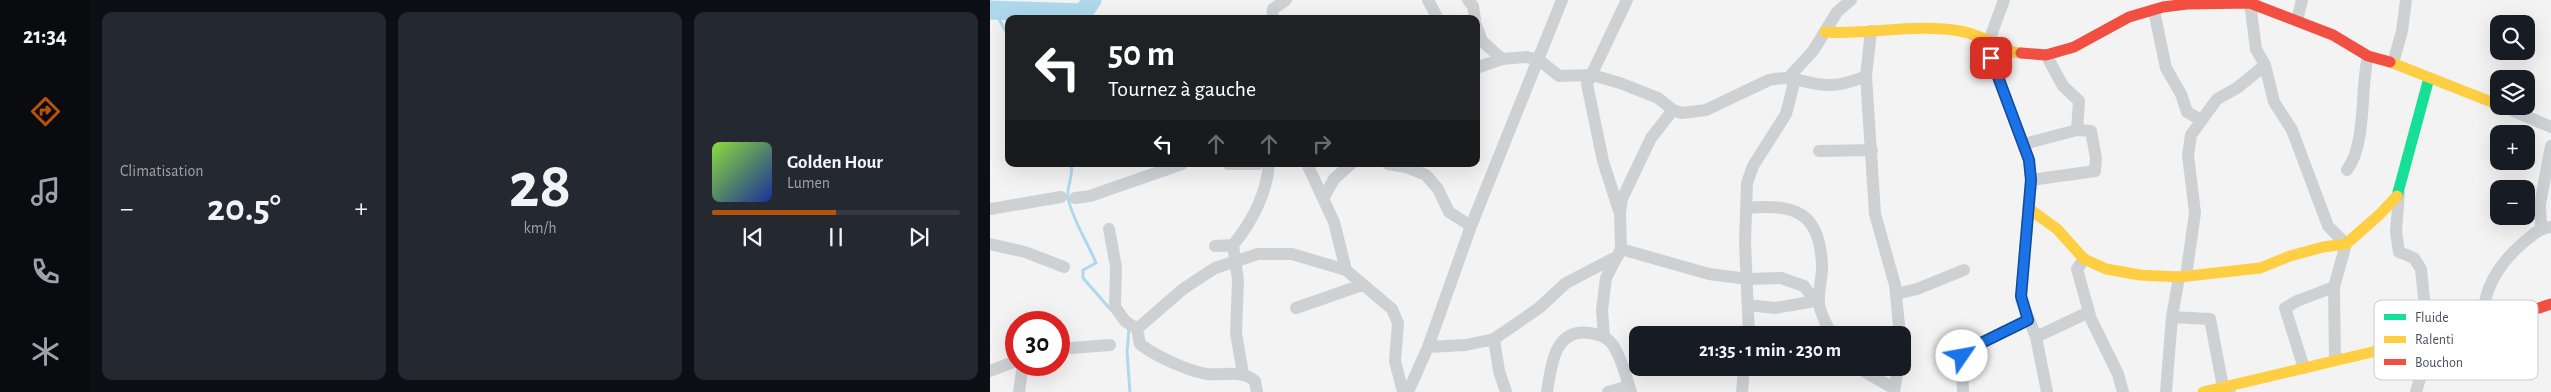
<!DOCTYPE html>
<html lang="fr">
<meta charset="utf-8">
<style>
body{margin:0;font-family:"Alegreya Sans",sans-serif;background:#242831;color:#f1f3f6;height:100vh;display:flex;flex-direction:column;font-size:19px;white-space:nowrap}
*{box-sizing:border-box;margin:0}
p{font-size:16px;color:#9ea1a6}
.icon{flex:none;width:28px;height:28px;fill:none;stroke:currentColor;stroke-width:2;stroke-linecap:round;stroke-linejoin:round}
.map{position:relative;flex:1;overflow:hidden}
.drawer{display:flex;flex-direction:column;gap:12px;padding:12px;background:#0d0f14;width:900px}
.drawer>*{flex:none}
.hud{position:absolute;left:15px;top:15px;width:475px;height:152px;border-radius:10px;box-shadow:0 5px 20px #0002;background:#202124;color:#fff;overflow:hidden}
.controls{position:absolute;left:1500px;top:15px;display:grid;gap:10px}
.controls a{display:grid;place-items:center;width:45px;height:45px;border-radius:10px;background:#171b24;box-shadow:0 5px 20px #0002;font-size:25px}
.speed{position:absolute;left:15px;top:311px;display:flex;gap:10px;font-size:25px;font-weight:700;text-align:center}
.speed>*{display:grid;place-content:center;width:65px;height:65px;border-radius:50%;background:#171b24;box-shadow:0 5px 20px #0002;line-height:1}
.speed .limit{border:8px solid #d22;background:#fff;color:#111}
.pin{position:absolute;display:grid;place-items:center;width:42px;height:42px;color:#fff;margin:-21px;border-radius:10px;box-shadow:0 2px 8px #0006}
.me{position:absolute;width:55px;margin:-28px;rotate:57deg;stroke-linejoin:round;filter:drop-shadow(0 0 4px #0008)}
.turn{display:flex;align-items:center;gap:18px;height:105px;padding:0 20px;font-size:22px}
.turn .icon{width:65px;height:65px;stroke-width:2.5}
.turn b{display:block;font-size:35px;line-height:42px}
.lanes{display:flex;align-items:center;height:48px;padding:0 20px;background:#0003;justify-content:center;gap:25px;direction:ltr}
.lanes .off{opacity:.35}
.big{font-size:38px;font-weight:600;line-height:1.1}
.drawer .tile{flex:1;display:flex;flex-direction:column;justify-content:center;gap:8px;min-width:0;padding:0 18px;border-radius:10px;background:#242831}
.drawer .dial{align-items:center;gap:0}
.dial b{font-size:65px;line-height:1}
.song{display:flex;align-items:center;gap:15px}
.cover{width:60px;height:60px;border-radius:8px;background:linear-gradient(135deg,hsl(90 70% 55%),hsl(230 70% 35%))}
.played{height:5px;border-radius:2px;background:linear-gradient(90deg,#b45309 50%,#363941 50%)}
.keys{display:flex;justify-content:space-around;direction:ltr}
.heat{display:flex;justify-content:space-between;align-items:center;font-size:28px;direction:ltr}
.drawer .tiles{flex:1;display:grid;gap:12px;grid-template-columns:repeat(3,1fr)}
.trip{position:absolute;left:639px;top:326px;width:282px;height:50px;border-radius:10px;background:#171b24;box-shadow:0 5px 20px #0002;font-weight:600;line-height:50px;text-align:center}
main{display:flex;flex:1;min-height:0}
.tab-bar{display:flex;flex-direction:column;width:90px;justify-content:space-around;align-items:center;background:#090b0e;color:#9ea1a6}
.tab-bar .icon{width:35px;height:35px}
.tab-bar .on{color:#b45309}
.tab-bar b{font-size:22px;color:#f1f3f6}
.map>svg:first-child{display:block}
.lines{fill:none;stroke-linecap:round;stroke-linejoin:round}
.stream{stroke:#aed9ed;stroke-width:3}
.river{stroke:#aed9ed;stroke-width:19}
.street{stroke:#ced1d4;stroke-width:12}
.fast{stroke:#16e098;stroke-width:11}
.slow{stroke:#ffcf43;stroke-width:11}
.jam{stroke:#f24e42;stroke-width:11}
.route-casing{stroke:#114b97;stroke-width:12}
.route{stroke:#1a73e8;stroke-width:9}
.key{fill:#fff;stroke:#c9cbcf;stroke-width:1}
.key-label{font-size:14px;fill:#4a525f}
</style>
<main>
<nav class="tab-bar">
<b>21:34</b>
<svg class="icon on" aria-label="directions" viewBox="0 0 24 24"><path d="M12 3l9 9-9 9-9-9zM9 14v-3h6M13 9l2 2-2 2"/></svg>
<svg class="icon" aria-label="music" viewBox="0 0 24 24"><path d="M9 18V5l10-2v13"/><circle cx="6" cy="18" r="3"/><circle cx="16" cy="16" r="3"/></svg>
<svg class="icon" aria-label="phone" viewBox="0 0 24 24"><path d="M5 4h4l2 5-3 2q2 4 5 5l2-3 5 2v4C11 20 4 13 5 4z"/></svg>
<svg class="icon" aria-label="climate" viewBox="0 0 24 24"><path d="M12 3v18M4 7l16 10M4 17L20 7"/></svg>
</nav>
<section class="drawer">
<div class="tiles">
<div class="tile"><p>Climatisation</p>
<div class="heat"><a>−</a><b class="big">20.5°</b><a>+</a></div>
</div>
<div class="tile dial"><b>28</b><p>km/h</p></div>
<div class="tile">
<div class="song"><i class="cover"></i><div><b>Golden Hour</b><p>Lumen</p></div></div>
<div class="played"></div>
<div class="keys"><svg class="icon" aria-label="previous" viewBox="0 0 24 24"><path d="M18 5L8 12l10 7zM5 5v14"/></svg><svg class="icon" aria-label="pause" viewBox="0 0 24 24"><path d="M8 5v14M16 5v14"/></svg><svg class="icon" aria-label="next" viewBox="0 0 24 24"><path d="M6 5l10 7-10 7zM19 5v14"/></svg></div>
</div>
</div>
</section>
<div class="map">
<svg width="1561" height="392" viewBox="0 0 1561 392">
<rect width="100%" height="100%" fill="#f3f3f3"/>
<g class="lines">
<path class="stream" d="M4,10L19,37
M81,164C84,176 76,187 78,198C83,221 97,241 106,263L93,270V278L121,310
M139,328L137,352L140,392"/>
<path class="river" d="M0,10L93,13L102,0"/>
<path class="street" d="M438,0L448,19
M478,0L483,6L485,19
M1014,0L999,41L1003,64L1039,160L1041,180L1031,299L1046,337L1057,392
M1260,3L1266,49L1275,65L1284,102L1302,130L1338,226L1356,244L1344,287L1345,360
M1164,11L1176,68L1191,94L1197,112L1211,120
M282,19L283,9L296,0
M1307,20L1312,0
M486,25L492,41L512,59L537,57L549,60L569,76L602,75L630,83L668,98L683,110L692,113L716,110L779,80C803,74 819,86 842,85C853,85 866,80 876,76
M881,31L876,76L885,214L905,285L910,335
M1403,63L1412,31L1416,0
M486,68L512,59
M799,77L823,51L847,12L861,0
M1512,106L1561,127
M1034,144L1087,130L1089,101L1073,86L1056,55
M829,151L882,150
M238,164H268
M317,164L344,222L356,270
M398,164L416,167L436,175L448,189L459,212L481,226
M1357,170C1377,143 1370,90 1378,56
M1041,180L1105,171L1106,158L1101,131L1087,130
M1409,193L1406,232L1409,252L1424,258L1431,269L1439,348L1426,392
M334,197L344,179L361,164
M85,198L100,196L192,164
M757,208C806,203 831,213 832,268C832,279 828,291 829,303C830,313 837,326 842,335
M0,209L71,197
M629,211L613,161L597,84L637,0
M1551,228L1550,204L1561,146
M119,229L126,267L125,307L135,321L147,329L150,344C165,356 198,371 217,374C234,376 251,369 265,381L267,392
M0,244L35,252L74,267
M243,245L248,280L246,333L253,374
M225,246L243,245C262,222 277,193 279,164
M631,249L719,274L758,279L791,278L814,286L825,301
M1094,259L1087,269L1101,319L1128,374L1133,392
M1196,276L1205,213L1198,155L1201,135L1227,99L1247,88L1275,65
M906,294L927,289L974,270
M758,305L785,308L825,301L829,304
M306,308L372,285
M1182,317L1220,319L1233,387L1240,389
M1494,326C1490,292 1509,263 1534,242C1543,235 1549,228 1561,227
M147,329L193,289L225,268L268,254H302L356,270L402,309L408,323L405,361L413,392
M759,335L755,242L757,183L763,166L796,114L805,79
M614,337L612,310L616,278L631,249L630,213L632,199L661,138L683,110
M1046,337L1099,312
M504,339L509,371L516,392
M438,347L476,345L504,339L549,308L576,283L628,256
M69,349L120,345
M868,368L903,388
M1314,368L1295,308L1307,301L1344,287
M0,371L26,361
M29,392L33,365
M418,392L438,347L481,226L572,0
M557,392C561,367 564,327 600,333C609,334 618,338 623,345C632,359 636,377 641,392
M618,392L639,386
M752,392L754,368
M904,392L908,368
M973,392L972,363L975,351L1038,320
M1176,392L1182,317L1189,277"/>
<path class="fast" d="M1407,196L1439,78"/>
<path class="slow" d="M835,32C880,35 926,23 970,31C988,34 1007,45 1024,52L1031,53
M1400,62L1509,105
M1038,208L1067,229L1094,259L1116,269L1150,275L1189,277L1270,268L1300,256L1333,247L1356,244L1389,215L1407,196
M1213,392L1437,339"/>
<path class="jam" d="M1031,53L1056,55L1084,47L1139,17L1173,7L1197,4L1260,3L1343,35L1378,56L1400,62
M1437,339L1494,326L1561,304"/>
</g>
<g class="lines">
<defs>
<path id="route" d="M972,356L975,351L1038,320L1031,296L1041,180L1039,160L1001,58"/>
</defs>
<use href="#route" class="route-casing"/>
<use href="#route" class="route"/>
</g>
<rect x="1384" y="300" width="164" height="80" rx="8" class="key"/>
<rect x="1394" y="314" width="22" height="6" fill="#16e098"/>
<rect x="1394" y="336" width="22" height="7" fill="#ffcf43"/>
<rect x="1394" y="359" width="22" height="6" fill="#f24e42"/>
<g class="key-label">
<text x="1425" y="322">Fluide</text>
<text x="1425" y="344">Ralenti</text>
<text x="1425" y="367">Bouchon</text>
</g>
</svg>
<div class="controls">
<a><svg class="icon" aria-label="search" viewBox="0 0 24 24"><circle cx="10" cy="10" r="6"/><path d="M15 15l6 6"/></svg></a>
<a><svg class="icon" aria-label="layers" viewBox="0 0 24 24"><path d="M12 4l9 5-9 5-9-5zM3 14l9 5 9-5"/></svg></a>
<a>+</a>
<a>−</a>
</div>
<div class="speed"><div class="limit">30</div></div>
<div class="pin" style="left:1001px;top:58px;background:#d93025"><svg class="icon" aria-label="arrive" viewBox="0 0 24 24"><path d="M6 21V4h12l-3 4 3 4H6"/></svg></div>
<svg class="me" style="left:972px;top:356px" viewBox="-20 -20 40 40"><circle r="19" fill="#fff"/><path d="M0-13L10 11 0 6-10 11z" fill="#1a73e8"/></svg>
<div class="trip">21:35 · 1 min · 230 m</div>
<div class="hud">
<div class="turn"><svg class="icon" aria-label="left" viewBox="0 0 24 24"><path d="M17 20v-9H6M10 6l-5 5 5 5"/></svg><div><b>50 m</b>Tournez à gauche</div></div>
<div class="lanes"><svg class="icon" aria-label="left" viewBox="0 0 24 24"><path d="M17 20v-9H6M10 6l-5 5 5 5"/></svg><svg class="icon off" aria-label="ahead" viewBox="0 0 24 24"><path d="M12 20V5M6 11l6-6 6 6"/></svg><svg class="icon off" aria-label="ahead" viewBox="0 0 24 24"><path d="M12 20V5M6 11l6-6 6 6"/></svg><svg class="icon off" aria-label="right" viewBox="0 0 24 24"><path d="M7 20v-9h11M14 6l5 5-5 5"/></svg></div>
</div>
</div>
</main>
